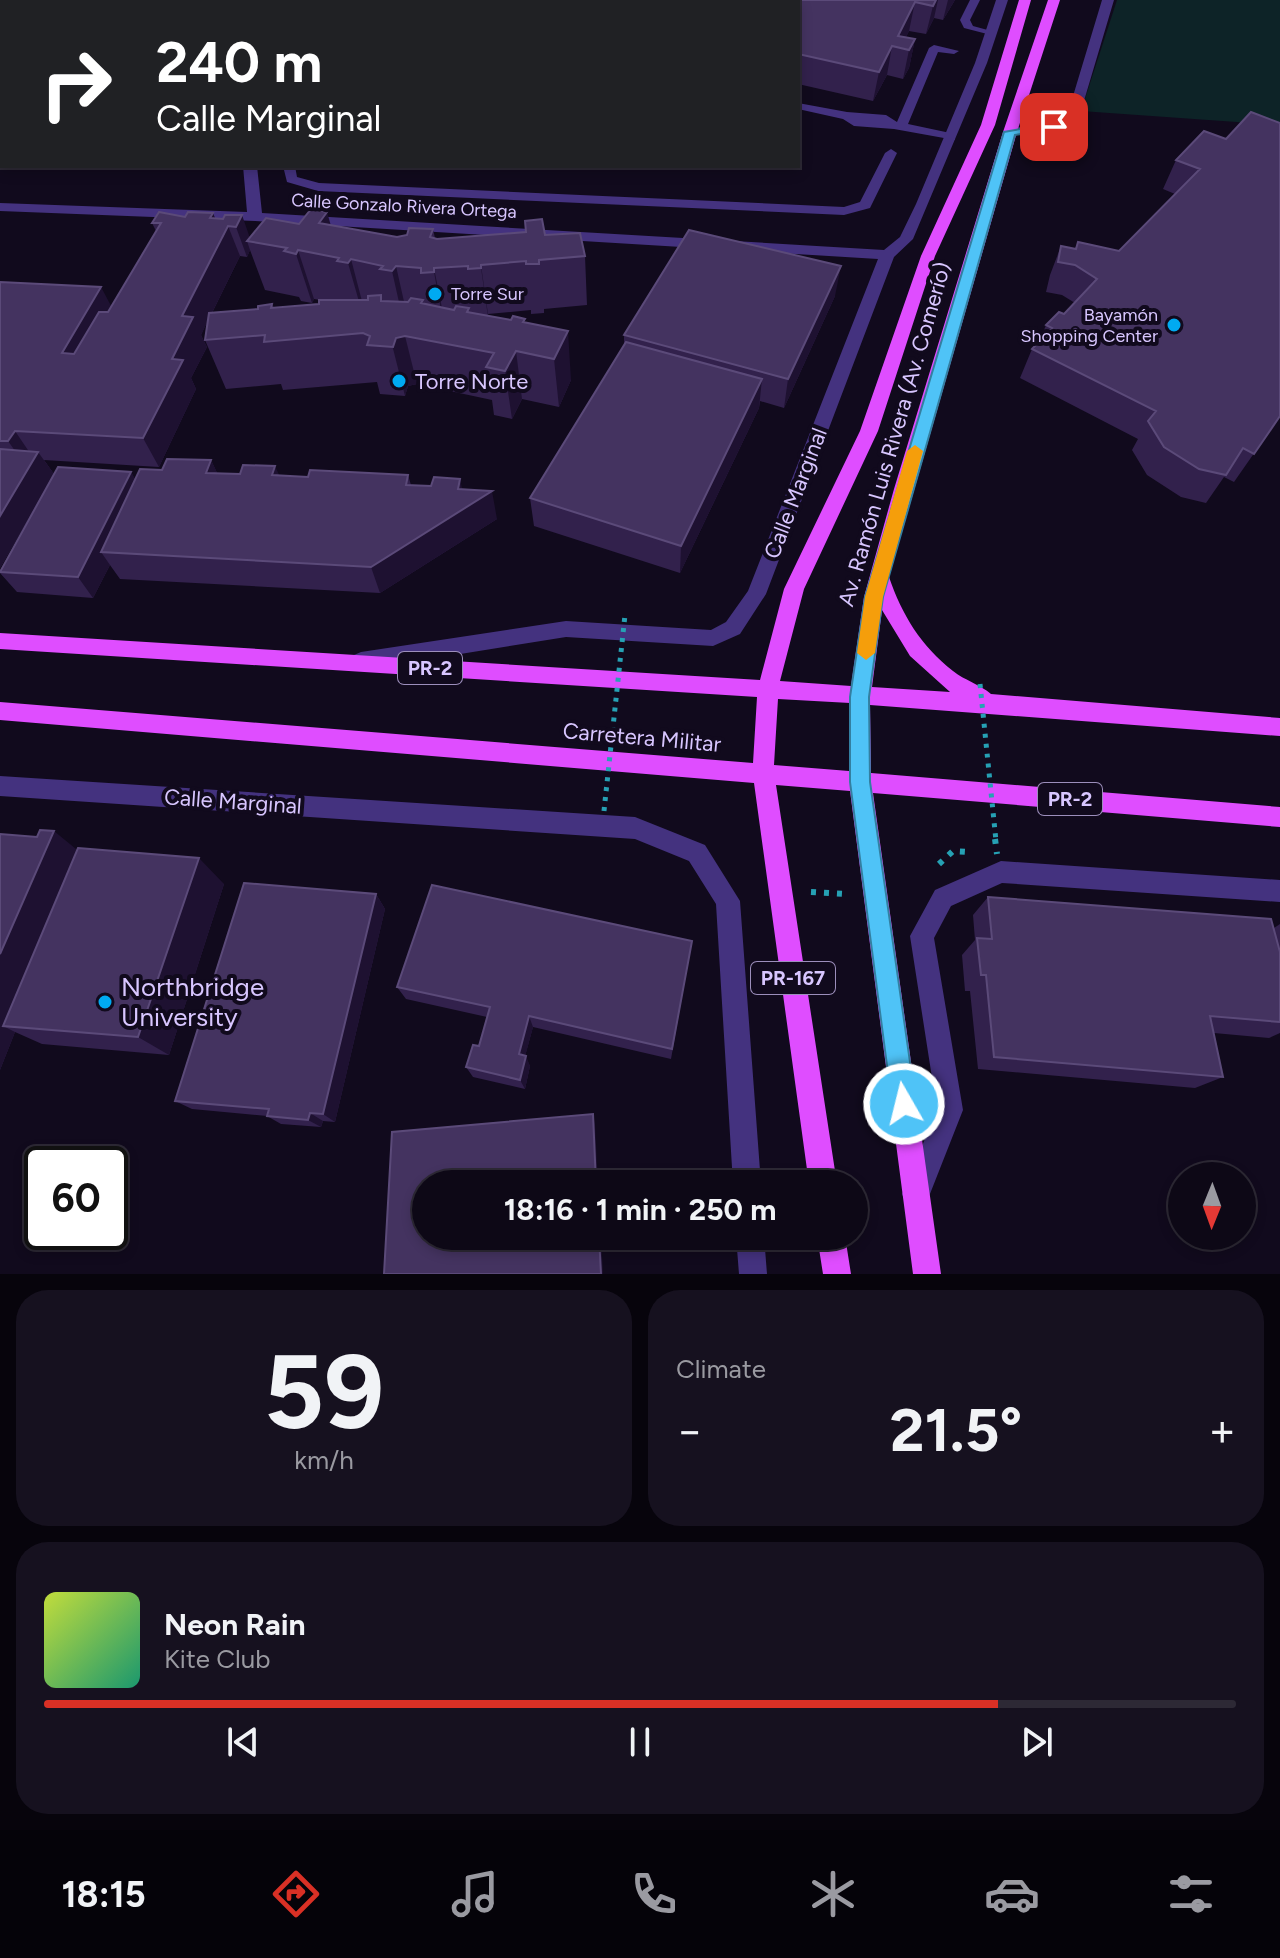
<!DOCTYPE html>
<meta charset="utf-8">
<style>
body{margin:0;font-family:Figtree,sans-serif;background:#16111f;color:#f1f3f6;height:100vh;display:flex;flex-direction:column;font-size:30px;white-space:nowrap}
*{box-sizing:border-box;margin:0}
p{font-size:26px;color:#9a9aa1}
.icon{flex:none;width:44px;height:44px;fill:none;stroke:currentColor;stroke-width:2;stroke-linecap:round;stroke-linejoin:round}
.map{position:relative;height:1274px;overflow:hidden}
.panel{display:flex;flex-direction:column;gap:16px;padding:16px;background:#07040c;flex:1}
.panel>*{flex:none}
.top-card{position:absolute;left:0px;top:0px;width:800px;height:168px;box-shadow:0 4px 12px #0003,0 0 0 2px #2d2935;background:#202124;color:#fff;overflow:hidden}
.needle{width:52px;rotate:181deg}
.tools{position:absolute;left:1168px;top:1162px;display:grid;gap:16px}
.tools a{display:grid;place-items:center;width:88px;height:88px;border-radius:50%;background:#0d0816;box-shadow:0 4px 12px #0003,0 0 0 2px #2d2935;font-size:40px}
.speed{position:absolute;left:24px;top:1146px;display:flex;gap:16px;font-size:40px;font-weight:700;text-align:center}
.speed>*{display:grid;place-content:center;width:104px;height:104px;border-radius:50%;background:#0d0816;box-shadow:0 4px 12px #0003,0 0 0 2px #2d2935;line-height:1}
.speed .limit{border:4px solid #111;border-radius:12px;background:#fff;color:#111}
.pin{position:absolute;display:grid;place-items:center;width:68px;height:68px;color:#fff;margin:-34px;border-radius:16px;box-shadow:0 4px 12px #0006}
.me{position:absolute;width:88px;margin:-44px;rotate:352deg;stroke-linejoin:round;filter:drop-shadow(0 0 6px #0008)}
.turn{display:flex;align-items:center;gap:28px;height:168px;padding:0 24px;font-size:36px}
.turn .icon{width:104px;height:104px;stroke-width:2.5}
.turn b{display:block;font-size:56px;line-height:68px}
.big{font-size:60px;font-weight:700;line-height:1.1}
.panel .tile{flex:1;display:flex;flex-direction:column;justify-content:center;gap:12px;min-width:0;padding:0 28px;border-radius:32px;background:#16111f}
.panel .dial{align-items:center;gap:0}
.dial b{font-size:104px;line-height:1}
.song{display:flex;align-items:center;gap:24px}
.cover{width:96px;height:96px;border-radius:12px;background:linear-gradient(135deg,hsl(70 70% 55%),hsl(160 70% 35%))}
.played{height:8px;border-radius:4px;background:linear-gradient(90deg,#d93025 80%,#2d2935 80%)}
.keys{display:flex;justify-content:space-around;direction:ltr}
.heat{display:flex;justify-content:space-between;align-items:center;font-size:44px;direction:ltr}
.panel .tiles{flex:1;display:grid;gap:16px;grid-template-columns:1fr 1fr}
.tile:last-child{grid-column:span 2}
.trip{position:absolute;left:412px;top:1170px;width:456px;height:80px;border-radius:40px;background:#0d0816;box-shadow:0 4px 12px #0003,0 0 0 2px #2d2935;font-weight:700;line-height:80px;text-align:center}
.tabs{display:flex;height:128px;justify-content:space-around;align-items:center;background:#050309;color:#9a9aa1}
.tabs .icon{width:56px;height:56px}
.tabs .on{color:#d93025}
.tabs b{font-size:36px;color:#f1f3f6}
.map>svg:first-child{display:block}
.green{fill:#0d2327}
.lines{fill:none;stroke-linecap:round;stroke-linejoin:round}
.path{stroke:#26a1b4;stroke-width:6;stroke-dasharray:5 8;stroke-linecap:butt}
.lane{fill:#44327f;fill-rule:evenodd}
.street{fill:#44327f;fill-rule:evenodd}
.primary{fill:#df4dff;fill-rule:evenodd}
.path-bridge-far1{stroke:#26a1b4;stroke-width:5;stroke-dasharray:4 6;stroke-linecap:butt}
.path-bridge{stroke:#26a1b4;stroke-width:6;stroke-dasharray:5 8;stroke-linecap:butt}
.wall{fill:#32214c;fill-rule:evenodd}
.shaded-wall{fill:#1e1131}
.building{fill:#443360;stroke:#5b4a79;stroke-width:2}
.route{fill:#4fc3f7;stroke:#337fa1;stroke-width:2}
.slow{fill:#f59e0b}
.poi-dot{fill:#00aaf1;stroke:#110a1d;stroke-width:3}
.labels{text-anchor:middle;stroke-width:8;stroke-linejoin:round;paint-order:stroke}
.far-street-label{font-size:18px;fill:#d8c6ff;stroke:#110a1d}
.far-poi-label{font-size:18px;fill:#d8c6ff;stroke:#110a1d;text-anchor:start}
.shield{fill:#110a1d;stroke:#9c8ebb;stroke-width:2}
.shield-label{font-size:20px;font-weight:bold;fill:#d8c6ff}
.poi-label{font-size:22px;fill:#d8c6ff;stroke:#110a1d;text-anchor:start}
.street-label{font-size:22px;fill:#d8c6ff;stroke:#110a1d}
.near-poi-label{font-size:26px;fill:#d8c6ff;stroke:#110a1d;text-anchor:start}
</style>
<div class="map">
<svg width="1280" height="1274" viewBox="0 0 1280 1274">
<rect width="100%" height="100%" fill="#110a1d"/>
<path class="green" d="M1117,0H1280V125L1081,111Z"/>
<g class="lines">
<path class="path" d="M939,864L953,851L968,852
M811,892L845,894"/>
<path class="lane" d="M288,0H305L306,2H289Z
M311,0H321L322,2H312Z
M970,0H980L970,20L973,26L995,32V36L964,28L960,20Z
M934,45L959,51L954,54L938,52L908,124L955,134V140L894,129L854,126L843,119L798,109V103L847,112L886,115L897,122L929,48Z
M891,149L897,153L870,208L844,215L318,191L287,182L283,166H295L297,177L319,183L844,207L860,202L885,153Z"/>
<path class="street" d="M254,0H266V2H254Z
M996,0H1008L987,63L913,239L894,257L766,594L740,634L713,646L566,637L361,670L354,667L351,661L354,655L361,652L566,621L711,630L726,622L748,591L878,259L255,221L0,211V203L247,212L243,166H257L262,213L884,250L900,237L916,204L975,63Z
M1102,0H1114L1078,121L1054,131L1005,135V129L1051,123L1067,116Z
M0,73H2V81H0Z
M0,776L635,817L705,845L740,901L761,1184H733L716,904L689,861L635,839L0,796Z
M1001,861L1280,880V902L1002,883L951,906L934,938L963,1110L926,1204L916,1208L906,1204L902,1194L937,1110L910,936L935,890Z
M736,1236H764L767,1274H739Z"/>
<path class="primary" d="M1019,0H1031L995,125L935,256L878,431L804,589L780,681L851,686L864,597L894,489L1003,132L1048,0H1060L1017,132L889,577C902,615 921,646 953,671C964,680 981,685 991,694L1280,718V736L870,705L871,773L1280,807V827L873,793L941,1274H913L850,791L776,785L837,1184H809L754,783L0,720V702L753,763L757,697L0,649V633L760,680L784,589L860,431L921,256L981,125ZM882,610L910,656L950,692L872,687ZM778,699L850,703L849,771L774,765Z
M817,1236H845L851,1274H823Z"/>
<path class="path-bridge-far1" d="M980,684L996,841
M604,811L625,615"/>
<path class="path-bridge" d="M995,839L997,854"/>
</g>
<path class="wall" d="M0,0H72L58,2H2V6H0Z
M151,0H225L224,2H145Z
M398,0H955L943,20L934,18L926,34L909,31L906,37L915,39L909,68L903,79L887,75L873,101L798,84V2H407Z
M0,7H2V55H0Z
M1226,139L1280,416L1234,482L1224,477L1206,503L1181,497L1147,475L1132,450L1138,439L1020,378L1032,349L1040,340L1046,325L1064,314L1075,303L1062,295L1046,292L1050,275L1061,246L1076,249L1119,251L1175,194L1163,189L1176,160Z
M213,213L215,219H223L225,215L250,237L299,224L331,225L397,237L433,229L435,238L437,239L545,235L585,256L587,305L544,309V313L531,314V310L488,314V316L525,323L571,380L559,407L522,399L512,419L494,415L492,400L417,384L408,386L405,396L380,394L377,382L283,390L281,384L226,389L205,340L207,322L201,335L207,347L191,378L196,389L159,467L44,460L54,474L0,568V282L112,307L156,231L152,223ZM250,250L265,290L299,297L301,301L312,303L314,299L320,300L319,304L274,308L272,304L258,309L212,313L240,256L247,257Z
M835,296L784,408L760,401L759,408L680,573L534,526L530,498L624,346V335Z
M211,460L217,473L308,477L408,475L411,485L462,490L497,519L380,593L120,579L110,565L93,598L17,592L0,573V570L131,472L135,480L162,470Z
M0,834L77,850L224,884L169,1055L42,1044L15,1032L0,1070Z
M376,894L385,909L335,1122L323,1121L321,1127L281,1124L267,1116L192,1109L175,1101Z
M988,897L1274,928L1280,924V1033L1269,1038L1214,1033L1223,1077L1195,1088L978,1069L970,991H965L962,955L975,940L973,915Z
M692,941L671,1059L533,1027L525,1056L530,1066L525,1089L473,1077L466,1067L479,1046L487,1017L406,999L397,987Z"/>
<path class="shaded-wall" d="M54,0H72L58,2H55Z
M936,0H938L934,18L926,34L933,6Z
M948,0H955L943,20Z
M915,2L909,31L901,48L898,36Z
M915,39L909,68L903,79L909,50Z
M892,46L887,75L873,101L879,72Z
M327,212L341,261L319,223Z
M213,213L223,238L228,226L240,256L201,335L207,347L191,378L196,389L159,467L143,438L172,359L182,316L210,218Z
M242,215L251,241H247L250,250L247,257L236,227Z
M298,250L314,299L312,303L296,254Z
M351,259L364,309L362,312L348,263Z
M481,265L488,314V317L481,268Z
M396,266L407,315L403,320L392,271Z
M841,266L835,296L784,408L788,379Z
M434,268L444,318L443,321L434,272Z
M101,287L117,317L80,382L62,353Z
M381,295L393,345L396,338L405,336L417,384L408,386L405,396L381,301Z
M568,331L571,380L559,407L554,359Z
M516,351L522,399L512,419L505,371Z
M762,379L759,408L680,573L681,546Z
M15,431L34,459L38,452L54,474L0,568V516L28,469L8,441Z
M211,460L225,489L206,473Z
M275,466L288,494L272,475Z
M131,472L144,494L101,552L110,565L93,598L78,577Z
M460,479L466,507L492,491L497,519L380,593L371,567L458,489Z
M54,831L87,858L3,1026L15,1032L0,1070V954Z
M199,858L224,884L169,1055L138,1037Z
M376,894L385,909L335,1122L323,1114Z
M529,1016L533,1027L523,1064L519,1054Z
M526,1056L530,1066L525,1089L520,1080Z
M310,1113L323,1121L321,1127L308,1120Z
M593,1114L595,1124L598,1184H596Z
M599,1236H601L603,1274H601Z"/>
<path class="building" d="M92,0H119V2H91Z
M153,0H195L194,2H145Z
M525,0H936L933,6L915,2L898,36L915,39L909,50L892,46L879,72L798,54V2H523Z
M0,7H2V34L0,35Z
M1251,112L1280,123V416L1254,454L1243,448L1226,475L1199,469L1164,447L1148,421L1156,411L1032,349L1052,328L1046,325L1059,312L1064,314L1097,279L1075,265L1058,262L1061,246L1076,249L1078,242L1119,251L1200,169L1176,160L1204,131L1226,139Z
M311,209L327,212L319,223L397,237L407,235L409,228L433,229L430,237L437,239L526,232L525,221L542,219L545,235L580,233L585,256L539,260V264H526V261L481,265V268L468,269V266L434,268V272L421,273V268L396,266L392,271L380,269L383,266L351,259L348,263L337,261L339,258L298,250L296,254L284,251L287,248L247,241L266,218L299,224Z
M159,212L185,217L188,212L213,213L210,218L223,219L225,215H242L236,227L228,226L182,316L193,317L172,359L183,360L143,438L15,431L8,441H0V282L101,287L62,353L74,354L99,312H108L161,223H152Z
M689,230L841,266L788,379L624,335Z
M381,295V301L408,302L411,298L423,300L421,303L454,310L456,306L469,308L467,312L511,320L513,316L525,319L523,322L568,331L554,359L516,351L505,371L486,367L494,353L405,336L396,338L393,347L367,345L370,336L363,333L264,342L265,335L205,340L209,313L258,309V306L272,304L271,308L319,304V300H368V296Z
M626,342L762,379L681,546L530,498Z
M0,449L38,452L0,516Z
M167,459L211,460L206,473L240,474L243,465L275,466L272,475L308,477L310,470L408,475L406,485L431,486L434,477L460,479L458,489L492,491L371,567L101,552L140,469L162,470Z
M58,467L131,472L78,577L0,572Z
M40,830L54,831L0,954V834L37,837Z
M78,848L199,858L138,1037L3,1026Z
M244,883L376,894L323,1114L310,1113L308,1120L267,1116L269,1109L175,1101Z
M432,885L692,941L672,1049L529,1016L519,1054L526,1056L520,1080L466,1067L473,1045L479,1046L490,1007L397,987Z
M988,897L1271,919L1280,952V1022L1210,1016L1223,1077L994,1057L986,975H981L977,938L992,939Z
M593,1114L596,1184H426V1236H599L601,1274H384L392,1132Z"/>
<path class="route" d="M1054,123L1060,127L1058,129L1015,135L883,597L869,697L870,782L916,1104L912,1113L904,1116L896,1113L892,1104L850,782V697L865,597L1004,132Z"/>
<path class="slow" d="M915,445L923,451L883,597L875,653L866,660L857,653L865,597L907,451Z"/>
<g class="poi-dot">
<circle cx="435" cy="294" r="8"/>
<circle cx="1174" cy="325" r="8"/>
<circle cx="399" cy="381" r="8"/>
<circle cx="105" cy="1002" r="8"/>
</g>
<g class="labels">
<g class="far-street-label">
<text transform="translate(404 206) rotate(3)" y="6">Calle Gonzalo Rivera Ortega</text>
</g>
<g class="far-poi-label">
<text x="451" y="300">Torre Sur</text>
<text x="1158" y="321" text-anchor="end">Bayamón<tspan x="1158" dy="21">Shopping Center</tspan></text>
</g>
<g class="shield">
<rect x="398" y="652" width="64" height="32" rx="6"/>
<rect x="1038" y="783" width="64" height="32" rx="6"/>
<rect x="751" y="962" width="84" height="32" rx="6"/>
</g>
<g class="shield-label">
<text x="430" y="675">PR-2</text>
<text x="1070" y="806">PR-2</text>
<text x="793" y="985">PR-167</text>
</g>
<g class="poi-label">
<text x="415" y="389">Torre Norte</text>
</g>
<g class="street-label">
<text transform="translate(894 434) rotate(-74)" y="8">Av. Ramón Luis Rivera (Av. Comerío)</text>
<text transform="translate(795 493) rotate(-69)" y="8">Calle Marginal</text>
<text transform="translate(642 737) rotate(5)" y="8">Carretera Militar</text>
<text transform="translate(233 801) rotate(4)" y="8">Calle Marginal</text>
</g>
<g class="near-poi-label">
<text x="121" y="996">Northbridge<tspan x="121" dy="30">University</tspan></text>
</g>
</g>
</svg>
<div class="tools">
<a><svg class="needle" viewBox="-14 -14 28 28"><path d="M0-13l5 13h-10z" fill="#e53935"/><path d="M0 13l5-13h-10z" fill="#9a9aa1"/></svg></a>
</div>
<div class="speed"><div class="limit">60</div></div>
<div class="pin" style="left:1054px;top:127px;background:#d93025"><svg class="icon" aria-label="arrive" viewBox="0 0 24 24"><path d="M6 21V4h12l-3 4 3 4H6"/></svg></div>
<svg class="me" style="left:904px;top:1104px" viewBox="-20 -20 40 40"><circle r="17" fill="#4fc3f7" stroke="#fff" stroke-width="3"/><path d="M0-11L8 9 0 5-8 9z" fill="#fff"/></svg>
<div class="trip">18:16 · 1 min · 250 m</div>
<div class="top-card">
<div class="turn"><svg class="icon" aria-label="right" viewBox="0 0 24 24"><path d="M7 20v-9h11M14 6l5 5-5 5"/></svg><div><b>240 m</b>Calle Marginal</div></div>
</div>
</div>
<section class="panel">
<div class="tiles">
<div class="tile dial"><b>59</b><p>km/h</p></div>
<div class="tile"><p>Climate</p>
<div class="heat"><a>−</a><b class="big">21.5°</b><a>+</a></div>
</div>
<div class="tile">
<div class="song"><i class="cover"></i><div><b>Neon Rain</b><p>Kite Club</p></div></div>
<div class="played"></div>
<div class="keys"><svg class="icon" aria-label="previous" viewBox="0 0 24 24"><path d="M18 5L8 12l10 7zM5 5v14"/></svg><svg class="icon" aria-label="pause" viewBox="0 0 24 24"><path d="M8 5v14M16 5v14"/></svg><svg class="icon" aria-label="next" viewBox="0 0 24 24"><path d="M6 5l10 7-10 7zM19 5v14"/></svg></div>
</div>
</div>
</section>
<nav class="tabs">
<b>18:15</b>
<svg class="icon on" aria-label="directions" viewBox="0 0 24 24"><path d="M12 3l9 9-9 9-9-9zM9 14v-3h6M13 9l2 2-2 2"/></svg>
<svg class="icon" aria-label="music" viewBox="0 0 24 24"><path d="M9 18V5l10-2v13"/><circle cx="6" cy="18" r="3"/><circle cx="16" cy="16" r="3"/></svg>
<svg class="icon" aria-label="phone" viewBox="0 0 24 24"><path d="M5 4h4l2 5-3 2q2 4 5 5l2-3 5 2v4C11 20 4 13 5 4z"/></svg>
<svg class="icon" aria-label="climate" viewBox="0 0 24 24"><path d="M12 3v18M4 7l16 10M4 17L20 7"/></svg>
<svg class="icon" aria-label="car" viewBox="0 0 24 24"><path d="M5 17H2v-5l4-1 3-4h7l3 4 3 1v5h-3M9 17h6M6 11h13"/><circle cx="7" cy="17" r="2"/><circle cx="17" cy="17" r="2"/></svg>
<svg class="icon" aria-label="filters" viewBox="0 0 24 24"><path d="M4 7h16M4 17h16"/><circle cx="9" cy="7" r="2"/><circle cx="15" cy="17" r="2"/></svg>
</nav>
